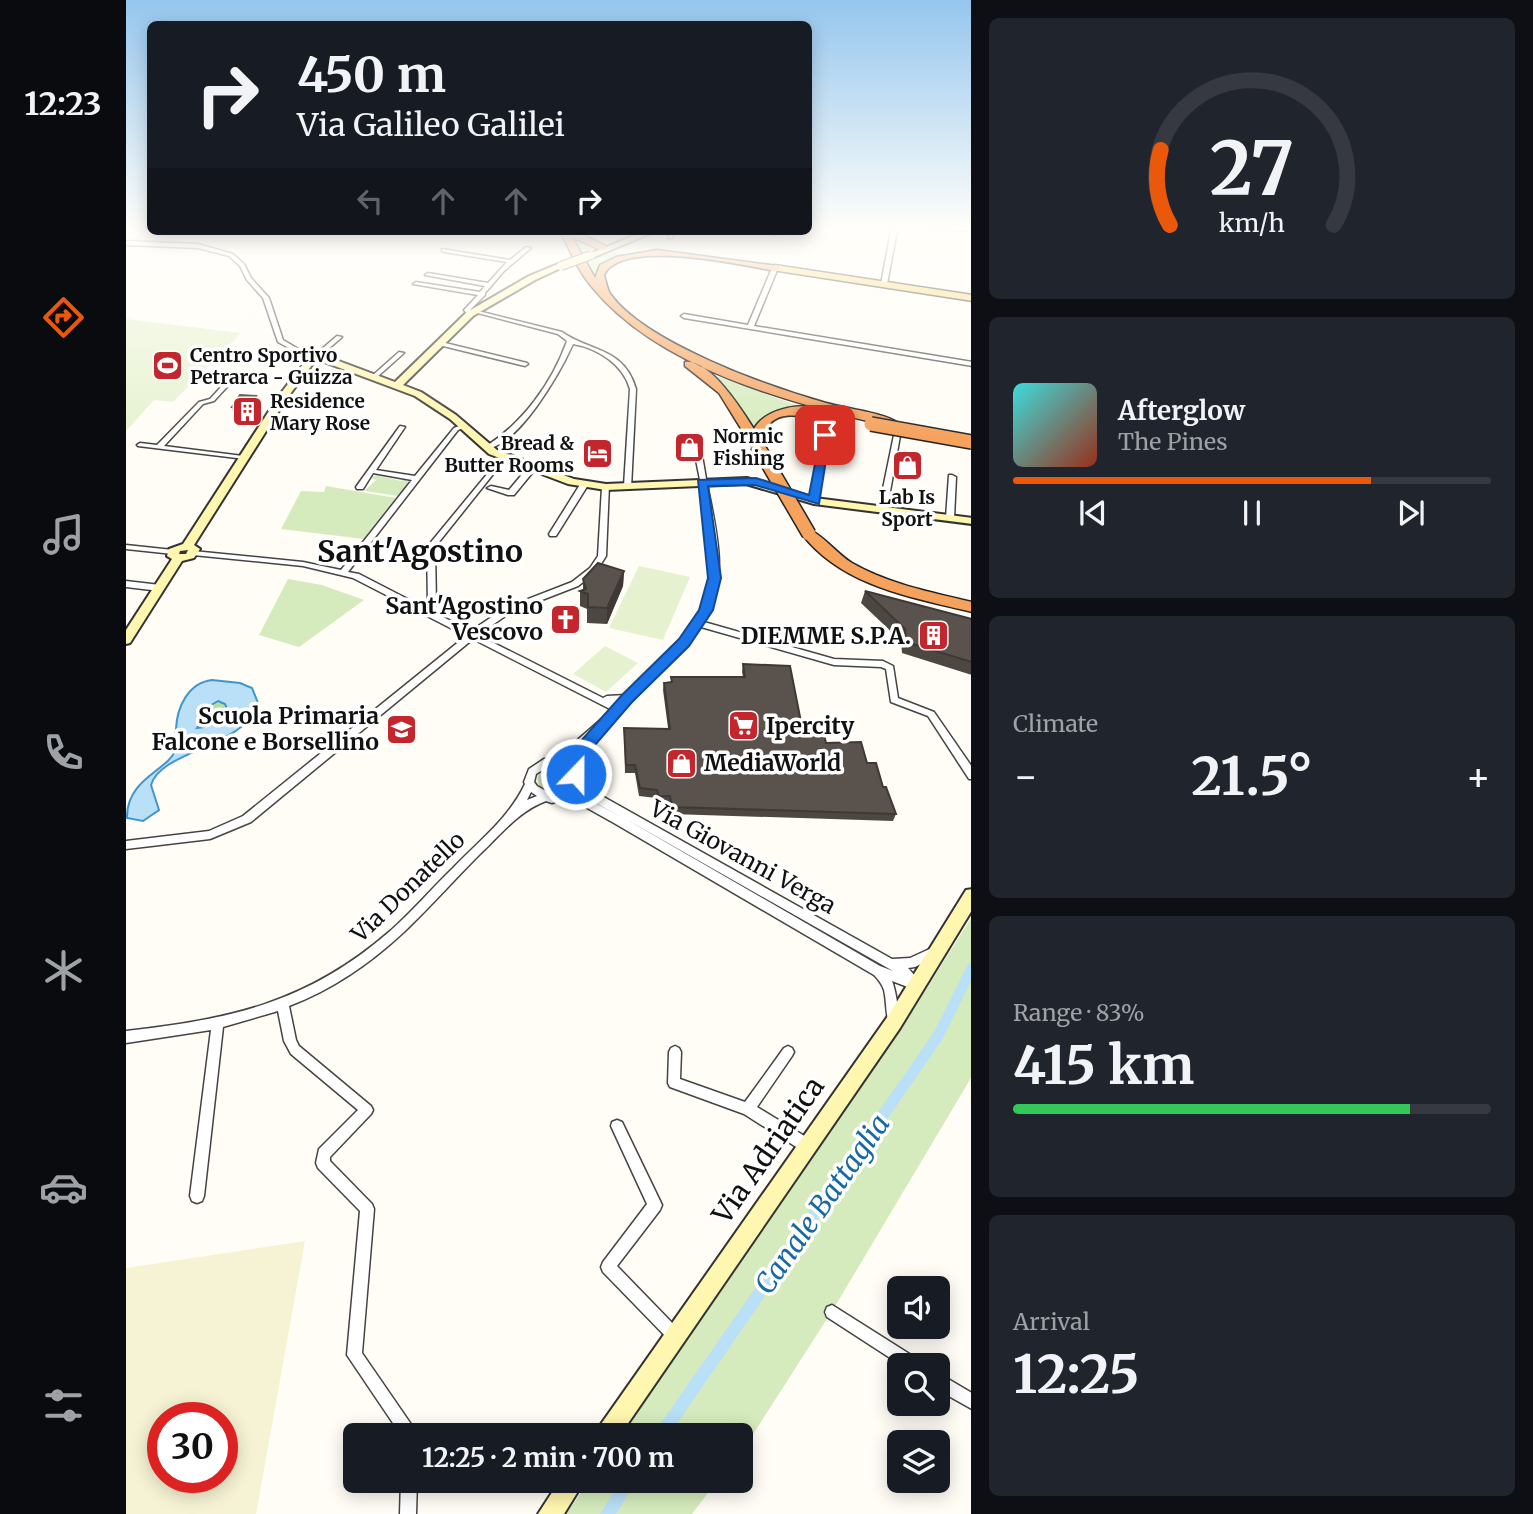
<!DOCTYPE html>
<meta charset="utf-8">
<style>
body{margin:0;font-family:Merriweather,serif;background:#20242c;color:#f1f3f6;height:100vh;display:flex;flex-direction:column;font-size:26px;white-space:nowrap}
*{box-sizing:border-box;margin:0}
p{font-size:23px;color:#9ea1a6}
.icon{flex:none;width:38px;height:38px;fill:none;stroke:currentColor;stroke-width:2;stroke-linecap:round;stroke-linejoin:round}
.map{position:relative;flex:1;overflow:hidden}
.sheet{display:flex;flex-direction:column;gap:18px;padding:18px;background:#0d0f14;width:562px}
.sheet>*{flex:none}
.guide{position:absolute;left:21px;top:21px;width:665px;height:214px;border-radius:10px;box-shadow:0 4px 18px #0003;background:#171b24;color:#f1f3f6;overflow:hidden}
.tools{position:absolute;left:761px;top:1276px;display:grid;gap:14px}
.tools a{display:grid;place-items:center;width:63px;height:63px;border-radius:10px;background:#171b24;box-shadow:0 4px 18px #0003;font-size:35px}
.speed{position:absolute;left:21px;top:1402px;display:flex;gap:14px;font-size:35px;font-weight:700;text-align:center}
.speed>*{display:grid;place-content:center;width:91px;height:91px;border-radius:50%;background:#171b24;box-shadow:0 4px 18px #0003;line-height:1}
.speed .limit{border:10px solid #d22;background:#fff;color:#111}
.pin{position:absolute;display:grid;place-items:center;width:60px;height:60px;color:#fff;margin:-30px;border-radius:14px;box-shadow:0 4px 10px #0006}
.me{position:absolute;width:77px;margin:-38px;rotate:22deg;stroke-linejoin:round;filter:drop-shadow(0 0 5px #0008)}
.turn{display:flex;align-items:center;gap:24px;height:147px;padding:0 35px;font-size:32px}
.turn .icon{width:91px;height:91px;stroke-width:2.5}
.turn b{display:block;font-size:49px;line-height:60px}
.lanes{display:flex;align-items:center;height:66px;padding:0 35px;background:#0003;justify-content:center;gap:35px;direction:ltr}
.lanes .off{opacity:.35}
.big{font-size:52px;font-weight:700;line-height:1.1}
.sheet .tile{flex:1;display:flex;flex-direction:column;justify-content:center;gap:10px;min-width:0;padding:0 24px;border-radius:10px;background:#20242c}
.sheet .dial{align-items:center;gap:0}
.dial svg{height:182px;overflow:visible;fill:none;stroke:#363941;stroke-width:7;stroke-linecap:round;text-anchor:middle}
.dial text{fill:#f1f3f6;stroke:none}
.song{display:flex;align-items:center;gap:21px}
.cover{width:84px;height:84px;border-radius:10px;background:linear-gradient(135deg,hsl(180 70% 55%),hsl(10 70% 35%))}
.played{height:7px;border-radius:4px;background:linear-gradient(90deg,#ea580c 75%,#363941 75%)}
.keys{display:flex;justify-content:space-around;direction:ltr}
.heat{display:flex;justify-content:space-between;align-items:center;font-size:38px;direction:ltr}
.charge{height:10px;border-radius:5px;background:linear-gradient(90deg,#34c759 83%,#363941 0)}
.trip{position:absolute;left:217px;top:1423px;width:410px;height:70px;border-radius:10px;background:#171b24;box-shadow:0 4px 18px #0003;font-weight:700;line-height:70px;text-align:center}
main{display:flex;flex:1;min-height:0}
.tabs{display:flex;flex-direction:column;width:126px;justify-content:space-around;align-items:center;background:#090b0e;color:#9ea1a6}
.tabs .icon{width:49px;height:49px}
.tabs .current{color:#ea580c}
.tabs b{font-size:32px;color:#f1f3f6}
.map>svg:first-child{display:block}
.farmland{fill:#f6f3d4;fill-rule:evenodd}
.green{fill:#d5ebbd}
.forest{fill:#b9dc9c}
.pitch{fill:#e6f2cf}
.water{fill:#b9e0f7;stroke:#3f96cf;stroke-width:2;fill-rule:evenodd}
.lines{fill:none;stroke-linecap:round;stroke-linejoin:round}
.canal{fill:#b9e0f7;fill-rule:evenodd}
.street-casing{stroke:#444;stroke-width:3}
.secondary-casing{stroke:#333;stroke-width:4}
.primary-casing{stroke:#222;stroke-width:3}
.highway-casing{stroke:#222;stroke-width:3}
.street{fill:#fff;fill-rule:evenodd}
.secondary{fill:#fff6b0;fill-rule:evenodd}
.primary{fill:#f9d66b;fill-rule:evenodd}
.highway{fill:#f5a25d;fill-rule:evenodd}
.secondary-bridge-casing{stroke:#333;stroke-width:10;stroke-linecap:butt}
.highway-bridge-casing{stroke:#222;stroke-width:16;stroke-linecap:butt}
.secondary-bridge{stroke:#fff6b0;stroke-width:8}
.highway-bridge{stroke:#f5a25d;stroke-width:13}
.wall{fill:#4d4742}
.shaded-wall{fill:#3f3936}
.building{fill:#5a524d;stroke:#3f3936;stroke-width:2}
.route{fill:#1a73e8;stroke:#114b97;stroke-width:2}
.labels{text-anchor:middle;stroke-width:7;stroke-linejoin:round;paint-order:stroke}
.far-poi-label{font-size:19px;font-weight:bold;fill:#111;stroke:#fff;text-anchor:start}
.poi-label{font-size:23px;font-weight:bold;fill:#111;stroke:#fff;text-anchor:end}
.street-label{font-size:23px;fill:#111;stroke:#fff}
.near-street-label{font-size:28px;fill:#111;stroke:#fff}
.near-water-label{font-size:28px;font-style:italic;fill:#1768a6;stroke:#fff}
.district-label{font-size:30px;font-weight:bold;fill:#111;stroke:#fff}
</style>
<main>
<nav class="tabs">
<b>12:23</b>
<svg class="icon current" aria-label="directions" viewBox="0 0 24 24"><path d="M12 3l9 9-9 9-9-9zM9 14v-3h6M13 9l2 2-2 2"/></svg>
<svg class="icon" aria-label="music" viewBox="0 0 24 24"><path d="M9 18V5l10-2v13"/><circle cx="6" cy="18" r="3"/><circle cx="16" cy="16" r="3"/></svg>
<svg class="icon" aria-label="phone" viewBox="0 0 24 24"><path d="M5 4h4l2 5-3 2q2 4 5 5l2-3 5 2v4C11 20 4 13 5 4z"/></svg>
<svg class="icon" aria-label="climate" viewBox="0 0 24 24"><path d="M12 3v18M4 7l16 10M4 17L20 7"/></svg>
<svg class="icon" aria-label="car" viewBox="0 0 24 24"><path d="M5 17H2v-5l4-1 3-4h7l3 4 3 1v5h-3M9 17h6M6 11h13"/><circle cx="7" cy="17" r="2"/><circle cx="17" cy="17" r="2"/></svg>
<svg class="icon" aria-label="filters" viewBox="0 0 24 24"><path d="M4 7h16M4 17h16"/><circle cx="9" cy="7" r="2"/><circle cx="15" cy="17" r="2"/></svg>
</nav>
<div class="map">
<svg width="846" height="1514" viewBox="0 0 846 1514">
<rect width="100%" height="100%" fill="#fffdf5"/>
<path class="farmland" d="M179,1241L130,1514H0V1268ZM37,1418H96V1477H37Z"/>
<path class="green" d="M447,238L471,248L504,255L495,256L473,275L468,274Z
M593,377L683,410L662,411L629,431L587,378Z
M250,475L275,481L277,479L283,482L272,496L238,491L250,480L245,478Z
M200,486L270,498L238,539L155,529L175,491L198,492Z
M162,579L196,585L238,600L173,647L133,635Z
M412 780a15 15 0 1 1 30 0a15 15 0 1 1-30 0Z
M845,918V1078L708,1308L624,1439L614,1451V1435H496L776,1028Z
M464,1480H591V1481L566,1514H440Z"/>
<path class="forest" d="M92,700L99,704L103,711L78,727L71,728L82,707Z"/>
<path class="pitch" d="M0,319L115,333L47,402L28,400L0,431Z
M513,566L564,577L537,640L483,628Z
M479,646L512,663L480,692L447,674Z"/>
<path class="water" d="M86,680L114,683L126,688L132,703C122,746 35,750 25,785L33,810L17,821L1,818C0,779 42,770 49,751C51,744 49,735 50,729C51,707 62,683 86,680ZM92,701L99,704L102,711L78,727L71,728L82,707Z"/>
<g class="lines">
<path class="canal" d="M846,963V979L816,1040L543,1435H528L530,1430L808,1032L842,964Z
M495,1480H511L490,1514H474Z"/>
<defs>
<path id="street" d="M766,226H772L761,284L758,286L755,284Z
M795,226L846,228V231L798,228Z
M545,231H551L546,238H542Z
M645,231H651L649,235H645Z
M0,241L72,244L107,254L118,264L125,278L143,298L157,340L186,357L181,358L152,342L137,298L121,280L114,266L103,256L72,248L0,245Z
M400,247L405,248L378,271L359,293V295L344,310L347,314L346,315H342L338,310L352,295L287,284L290,282L354,292L359,286L299,275L302,273L362,283L381,262L318,252L316,251V249L384,260Z
M649,266L652,268L628,326L846,362V366L558,318L555,316L558,314L622,325L646,268Z
M348,310L436,332C464,352 498,347 510,389L505,488H502L498,486L504,389C497,364 471,348 447,344C434,373 392,447 359,449V447C397,423 426,383 441,341L432,334L348,312Z
M211,336L216,337L193,357H189V355Z
M315,342L401,363L402,364L399,366L313,345V343Z
M273,352L278,353L250,378H246V376Z
M106,375L111,376L88,401L77,404L38,446L117,456L121,458L119,459L12,446L11,445L14,443L31,445L73,402L84,399Z
M338,424L340,425V427L332,430L222,572L233,574L299,608L302,605L301,547L376,456H380V458L309,547L310,605L305,611L345,631L379,608L446,582L464,568L472,556L476,487L477,485H483L480,556L470,572L452,586L385,612L352,635L477,698L481,696L500,695C523,672 553,648 570,621C601,572 574,491 566,437L571,436C576,451 578,468 581,484C590,530 604,579 578,622L708,659L757,661L767,666L772,698L808,712L846,767V779H843L802,716L765,702L760,669L755,667L708,665L575,627L558,647L482,726L455,759L452,769L456,780L467,791L766,959L784,958L808,947L812,949L814,952L812,955L789,967L782,968L798,986L796,990L792,991L766,981C770,991 774,1016 772,1026L768,1027L764,1026C759,1014 761,1002 758,990C756,984 752,979 748,975L488,823L454,804L434,800L426,803L420,801C393,811 375,834 354,854C329,879 305,906 279,931C246,962 206,990 163,1006L170,1040L173,1046L245,1106L247,1110L245,1114L204,1157V1161L246,1204L248,1209L236,1353L289,1430L292,1435H275L221,1355L234,1211L192,1168L190,1163L193,1149L232,1110L165,1054L158,1041L152,1011L97,1027L78,1196L76,1201L71,1203L66,1201L64,1196L85,1030L0,1043V1031C105,1019 181,1003 263,932C286,912 305,889 327,868C353,841 383,818 399,784L398,782L403,769L418,759H426L440,750L486,710L347,639L125,822L84,839L0,849V841L83,831L117,816L340,636L227,578L177,566L67,555L63,553L67,551L177,562L215,570L286,480L247,473L237,489H231L230,487L274,426L279,427L250,470L289,476L328,428ZM450,752L444,763L438,760ZM423,766L433,767L443,771L447,782L440,790L427,795L411,786L408,782L410,774ZM452,789L459,797L495,817L460,798L448,795ZM405,792L411,796L401,800ZM498,818L767,971L754,966Z
M778,427L781,429L774,436L761,508L757,510H754L753,508L768,435Z
M699,433L702,435L692,501L688,503L684,501L696,435Z
M404,465H407L411,467L388,495H382L361,488L365,486L383,490Z
M823,475H826L830,477L828,518L824,520L820,518Z
M455,483H458L462,485L430,536H424L423,534Z
M0,545L47,550L51,552L47,554L0,549Z
M0,581L34,585L38,588L34,591L0,587Z
M549,1046L553,1048L555,1052L554,1079L619,1102L658,1048L662,1046L666,1048L668,1052L666,1056L631,1107L685,1140L686,1145L685,1150L680,1151L675,1150L618,1114L544,1087L542,1083L543,1052L545,1048Z
M491,1120L496,1122L536,1205L534,1210L491,1266L555,1332L557,1337L555,1342L550,1344L545,1342L477,1272L475,1267L477,1262L521,1204L485,1126L486,1122Z
M706,1305L793,1360L795,1365H775L701,1317L699,1312L701,1307Z
M812,1373L846,1393V1409L812,1390Z
M275,1480H291L290,1514H274Z"/>
<path id="secondary" d="M519,231H530L468,257L461,255Z
M432,264L439,266L409,280L347,316L277,385L295,392L330,415L371,450L448,479L480,484L621,478L689,498L846,518V524L688,504L620,484L480,490L442,484L363,454L324,419L289,396L198,362L186,365L161,398L68,545L74,549L68,558L56,561L4,643L0,644V630L46,559L41,556L43,549L57,544L152,397L178,363L176,361L177,359L194,354L269,382L341,312L403,276ZM62,550L60,554H53L54,551Z
M846,889V910L774,1028L494,1435H470L473,1427L762,1016L840,890Z
M434,1480H459L438,1514H412Z"/>
<path id="primary" d="M649,265L846,295V301L646,270L645,268Z"/>
<path id="highway" d="M434,231H450L480,246V250H474L446,237L469,278L474,265L490,257L531,250L652,266L654,268L649,271C616,265 496,238 478,275C480,281 481,290 485,295C520,343 643,387 700,403C718,408 759,413 772,423L766,427C666,403 534,370 466,287C452,271 444,250 434,231Z
M559,362C584,359 616,410 628,429C638,408 683,399 702,413C686,424 657,405 642,426C637,432 638,441 635,448H627L593,393L559,366Z
M683,530C696,534 712,555 726,563C763,584 804,592 846,602V612C785,597 716,586 676,534Z"/>
</defs>
<use href="#street" class="street-casing"/>
<use href="#secondary" class="secondary-casing"/>
<use href="#primary" class="primary-casing"/>
<use href="#highway" class="highway-casing"/>
<use href="#street" class="street"/>
<use href="#secondary" class="secondary"/>
<use href="#primary" class="primary"/>
<use href="#highway" class="highway"/>
<defs>
<path id="secondary-bridge" d="M435,266L465,255"/>
<path id="highway-bridge" d="M745,424L846,442
M631,445L683,534"/>
</defs>
<use href="#secondary-bridge" class="secondary-bridge-casing"/>
<use href="#highway-bridge" class="highway-bridge-casing"/>
<use href="#secondary-bridge" class="secondary-bridge"/>
<use href="#highway-bridge" class="highway-bridge"/>
</g>
<path class="wall" d="M106,407H133L124,419L108,417Z
M498,571L497,586L481,624L461,623V609L454,606V591L457,590V579Z
M739,591L846,619V675L776,653L775,641L735,603Z
M617,664L675,722L700,743L741,763L757,787L770,814L767,821L545,814L543,803L532,804L530,798L513,796L509,773H499L498,728H542L537,690L538,683L545,682V677H617L616,672Z"/>
<path class="shaded-wall" d="M130,396L133,407L124,419L122,408Z
M498,571L497,586L481,624V608Z"/>
<path class="building" d="M114,395L130,396L122,408L106,407Z
M472,563L498,571L481,608L462,607V594L454,591L460,589L457,579Z
M739,591L846,619V662L780,642L779,629Z
M617,664L664,666L675,722H695L700,743L735,742L741,763H750L757,787H760L770,814L546,807L544,796H533L531,790L514,788L509,765H500L498,728L544,729L538,683L546,682L545,677H619Z"/>
<linearGradient id="sky" x2="0" y2="1"><stop stop-color="#95c6ee"/><stop offset="0.52" stop-color="#fffefa"/><stop offset="1" stop-color="#fffefa" stop-opacity="0"/></linearGradient>
<rect width="846" height="438" fill="url(#sky)"/>
<path class="route" d="M695,433L704,435L693,504L629,485L582,486L595,578L587,610L563,646L506,702L456,760V778H444L439,763L445,752L496,695L553,639L573,610L582,578L572,480L630,478L683,495Z"/>
<defs>
<symbol id="stadium-square" viewBox="-11 -11 22 22"><rect x="-9" y="-9" width="18" height="18" rx="4" fill="#c4262e" stroke="#fff"/><path d="M0-5a6.5 5 0 1 0 0 10a6.5 5 0 1 0 0-10ZM-3.5-1.8h7v3.6h-7Z" fill="#fff"/></symbol>
<symbol id="building-square" viewBox="-11 -11 22 22"><rect x="-9" y="-9" width="18" height="18" rx="4" fill="#c4262e" stroke="#fff"/><path d="M-4-6H4V6H1V3H-1V6H-4ZM-2.5-4.3h1.7v1.8h-1.7ZM.8-4.3h1.7v1.8H.8ZM-2.5-1h1.7V.8h-1.7ZM.8-1h1.7V.8H.8Z" fill="#fff"/></symbol>
<symbol id="shop-square" viewBox="-11 -11 22 22"><rect x="-9" y="-9" width="18" height="18" rx="4" fill="#c4262e" stroke="#fff"/><path d="M-5-2.5h2.3a2.7 3.5 0 0 1 5.4 0H5L5.5 6h-11ZM-1.5-2.5h3a1.5 2.3 0 0 0-3 0Z" fill="#fff"/></symbol>
<symbol id="hotel-square" viewBox="-11 -11 22 22"><rect x="-9" y="-9" width="18" height="18" rx="4" fill="#c4262e" stroke="#fff"/><path d="M-6-4.5h1.5V1H6V5H4.5V3h-9V5H-6ZM-4 0a1.8 1.8 0 1 1 3.6 0ZM.5 0V-2.5h3Q6-2.5 6 0Z" fill="#fff"/></symbol>
<symbol id="church-square" viewBox="-11 -11 22 22"><rect x="-9" y="-9" width="18" height="18" rx="4" fill="#c4262e" stroke="#fff"/><path d="M-1.2-6h2.4v3.5h3.3v2.4h-3.3V6h-2.4V-.1h-3.3v-2.4h3.3Z" fill="#fff"/></symbol>
<symbol id="supermarket-square" viewBox="-11 -11 22 22"><rect x="-9" y="-9" width="18" height="18" rx="4" fill="#c4262e" stroke="#fff"/><path d="M-6-5.5h2.5l.6 2H6L4.5 2H-2.5L-4.4-4H-6ZM-1.5 3.2a1.3 1.3 0 1 0 .1 0ZM3 3.2a1.3 1.3 0 1 0 .1 0Z" fill="#fff"/></symbol>
<symbol id="school-square" viewBox="-11 -11 22 22"><rect x="-9" y="-9" width="18" height="18" rx="4" fill="#c4262e" stroke="#fff"/><path d="M0-5L7-2L0 1L-7-2ZM-4 1L0 2.5L4 1V4Q0 6-4 4Z" fill="#fff"/></symbol>
</defs>
<g fill-rule="evenodd">
<use href="#stadium-square" x="24" y="348" width="35" height="35"/>
<use href="#building-square" x="104" y="394" width="35" height="35"/>
<use href="#shop-square" x="546" y="430" width="35" height="35"/>
<use href="#hotel-square" x="454" y="436" width="35" height="35"/>
<use href="#shop-square" x="764" y="448" width="35" height="35"/>
<use href="#church-square" x="422" y="602" width="35" height="35"/>
<use href="#building-square" x="790" y="618" width="35" height="35"/>
<use href="#supermarket-square" x="600" y="708" width="35" height="35"/>
<use href="#school-square" x="258" y="712" width="35" height="35"/>
<use href="#shop-square" x="538" y="746" width="35" height="35"/>
</g>
<g class="labels">
<g class="far-poi-label">
<text x="64" y="362">Centro Sportivo<tspan x="64" dy="22">Petrarca - Guizza</tspan></text>
<text x="144" y="408">Residence<tspan x="144" dy="22">Mary Rose</tspan></text>
<text x="587" y="443">Normic<tspan x="587" dy="22">Fishing</tspan></text>
<text x="448" y="450" text-anchor="end">Bread &amp;<tspan x="448" dy="22">Butter Rooms</tspan></text>
<text x="781" y="504" text-anchor="middle">Lab Is<tspan x="781" dy="22">Sport</tspan></text>
</g>
<g class="poi-label">
<text x="417" y="614">Sant'Agostino<tspan x="417" dy="26">Vescovo</tspan></text>
<text x="785" y="644">DIEMME S.P.A.</text>
<text x="253" y="724">Scuola Primaria<tspan x="253" dy="26">Falcone e Borsellino</tspan></text>
<text x="640" y="734" text-anchor="start">Ipercity</text>
<text x="578" y="771" text-anchor="start">MediaWorld</text>
</g>
<g class="street-label">
<text transform="translate(617 857) rotate(29)" y="8">Via Giovanni Verga</text>
<text transform="translate(282 887) rotate(-44)" y="8">Via Donatello</text>
</g>
<g class="near-street-label">
<text transform="translate(642 1150) rotate(-55)" y="10">Via Adriatica</text>
</g>
<g class="near-water-label">
<text transform="translate(696 1204) rotate(-55)" y="10">Canale Battaglia</text>
</g>
<g class="district-label">
<text x="294" y="562">Sant'Agostino</text>
</g>
</g>
</svg>
<div class="tools">
<a><svg class="icon" aria-label="sound" viewBox="0 0 24 24"><path d="M4 9h4l5-4v14l-5-4H4zM17 9q2 3 0 6"/></svg></a>
<a><svg class="icon" aria-label="search" viewBox="0 0 24 24"><circle cx="10" cy="10" r="6"/><path d="M15 15l6 6"/></svg></a>
<a><svg class="icon" aria-label="layers" viewBox="0 0 24 24"><path d="M12 4l9 5-9 5-9-5zM3 14l9 5 9-5"/></svg></a>
</div>
<div class="speed"><div class="limit">30</div></div>
<div class="pin" style="left:699px;top:435px;background:#d93025"><svg class="icon" aria-label="arrive" viewBox="0 0 24 24"><path d="M6 21V4h12l-3 4 3 4H6"/></svg></div>
<svg class="me" style="left:450px;top:774px" viewBox="-20 -20 40 40"><circle r="17" fill="#1a73e8" stroke="#fff" stroke-width="3"/><path d="M0-11L8 9 0 5-8 9z" fill="#fff"/></svg>
<div class="trip">12:25 · 2 min · 700 m</div>
<div class="guide">
<div class="turn"><svg class="icon" aria-label="right" viewBox="0 0 24 24"><path d="M7 20v-9h11M14 6l5 5-5 5"/></svg><div><b>450 m</b>Via Galileo Galilei</div></div>
<div class="lanes"><svg class="icon off" aria-label="left" viewBox="0 0 24 24"><path d="M17 20v-9H6M10 6l-5 5 5 5"/></svg><svg class="icon off" aria-label="ahead" viewBox="0 0 24 24"><path d="M12 20V5M6 11l6-6 6 6"/></svg><svg class="icon off" aria-label="ahead" viewBox="0 0 24 24"><path d="M12 20V5M6 11l6-6 6 6"/></svg><svg class="icon" aria-label="right" viewBox="0 0 24 24"><path d="M7 20v-9h11M14 6l5 5-5 5"/></svg></div>
</div>
</div>
<section class="sheet">
<div class="tile dial"><svg viewBox="0 0 100 80">
<path d="M14 69A42 42 0 1 1 86 69"/>
<path d="M14 69A42 42 0 0 1 10 36" stroke="#ea580c"/>
<text x="50" y="56" font-size="32" font-weight="700">27</text>
<text x="50" y="72" font-size="11">km/h</text>
</svg></div>
<div class="tile">
<div class="song"><i class="cover"></i><div><b>Afterglow</b><p>The Pines</p></div></div>
<div class="played"></div>
<div class="keys"><svg class="icon" aria-label="previous" viewBox="0 0 24 24"><path d="M18 5L8 12l10 7zM5 5v14"/></svg><svg class="icon" aria-label="pause" viewBox="0 0 24 24"><path d="M8 5v14M16 5v14"/></svg><svg class="icon" aria-label="next" viewBox="0 0 24 24"><path d="M6 5l10 7-10 7zM19 5v14"/></svg></div>
</div>
<div class="tile"><p>Climate</p>
<div class="heat"><a>−</a><b class="big">21.5°</b><a>+</a></div>
</div>
<div class="tile"><p>Range · 83%</p><b class="big">415 km</b><div class="charge"></div></div>
<div class="tile"><p>Arrival</p><b class="big">12:25</b></div>
</section>
</main>
